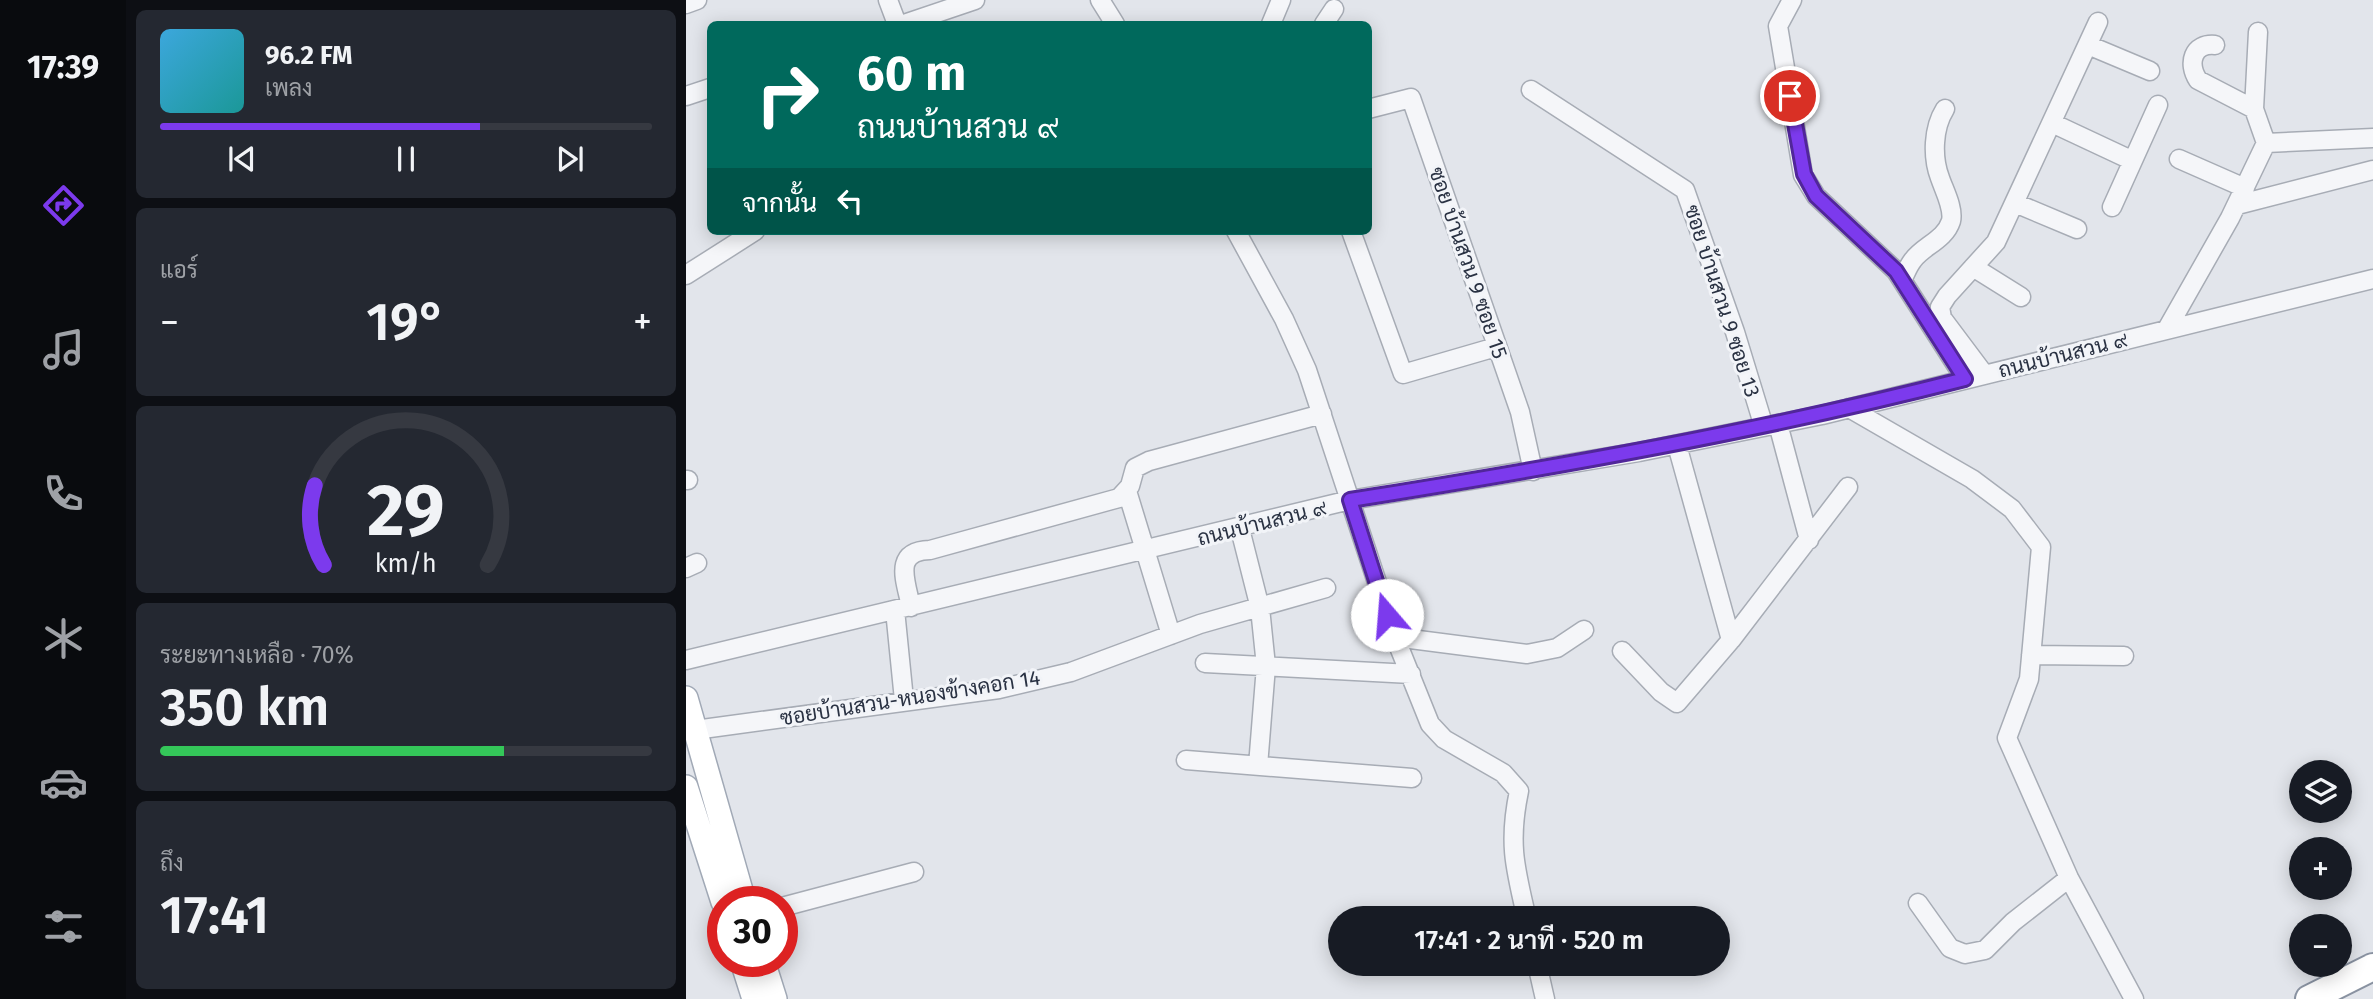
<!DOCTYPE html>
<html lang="th">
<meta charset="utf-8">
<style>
body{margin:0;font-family:"Fira Sans",Sarabun,sans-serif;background:#242831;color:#f1f3f6;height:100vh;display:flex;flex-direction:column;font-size:26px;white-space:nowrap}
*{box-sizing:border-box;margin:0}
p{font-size:23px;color:#9ea1a6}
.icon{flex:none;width:38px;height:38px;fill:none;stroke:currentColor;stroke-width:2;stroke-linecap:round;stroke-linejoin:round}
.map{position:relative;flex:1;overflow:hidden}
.drawer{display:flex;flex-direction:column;gap:10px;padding:10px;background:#0d0f14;width:560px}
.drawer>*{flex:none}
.banner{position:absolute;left:21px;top:21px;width:665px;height:214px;border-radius:10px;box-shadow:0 4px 18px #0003;background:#00695c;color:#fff;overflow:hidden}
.controls{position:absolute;left:1603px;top:760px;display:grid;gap:14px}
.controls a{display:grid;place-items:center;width:63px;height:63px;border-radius:50%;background:#171b24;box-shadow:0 4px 18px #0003;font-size:35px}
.speed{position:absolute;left:21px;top:886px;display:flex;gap:14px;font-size:35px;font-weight:700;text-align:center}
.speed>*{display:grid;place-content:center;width:91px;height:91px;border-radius:50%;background:#171b24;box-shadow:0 4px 18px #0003;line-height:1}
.speed .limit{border:10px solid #d22;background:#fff;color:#111}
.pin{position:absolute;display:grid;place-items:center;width:60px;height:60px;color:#fff;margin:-30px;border:4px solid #fff;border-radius:50%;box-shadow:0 2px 7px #0007}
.me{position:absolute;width:77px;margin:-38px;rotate:342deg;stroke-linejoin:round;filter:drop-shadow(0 0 5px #0008)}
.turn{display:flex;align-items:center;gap:24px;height:147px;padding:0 35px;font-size:32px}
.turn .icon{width:91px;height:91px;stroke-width:2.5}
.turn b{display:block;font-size:49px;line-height:60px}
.then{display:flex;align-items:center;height:66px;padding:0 35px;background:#0003;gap:14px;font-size:26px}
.big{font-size:52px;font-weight:600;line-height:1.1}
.drawer .card{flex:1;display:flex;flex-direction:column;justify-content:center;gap:10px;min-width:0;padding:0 24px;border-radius:10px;background:#242831}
.drawer .dial{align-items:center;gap:0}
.dial svg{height:182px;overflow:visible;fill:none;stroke:#363941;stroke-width:7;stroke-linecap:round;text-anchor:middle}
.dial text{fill:#f1f3f6;stroke:none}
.song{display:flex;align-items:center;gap:21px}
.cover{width:84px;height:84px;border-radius:10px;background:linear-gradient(135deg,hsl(200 70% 55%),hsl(180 70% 35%))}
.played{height:7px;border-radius:4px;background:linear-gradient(90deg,#7c3aed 65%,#363941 65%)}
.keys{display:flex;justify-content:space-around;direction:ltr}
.heat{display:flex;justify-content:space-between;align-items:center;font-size:38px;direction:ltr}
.charge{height:10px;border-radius:5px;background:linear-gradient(90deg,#34c759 70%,#363941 0)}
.trip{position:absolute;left:642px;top:906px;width:402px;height:70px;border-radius:35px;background:#171b24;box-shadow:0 4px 18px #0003;font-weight:600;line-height:70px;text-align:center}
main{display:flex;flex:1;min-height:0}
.tab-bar{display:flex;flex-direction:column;width:126px;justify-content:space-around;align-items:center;background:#090b0e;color:#9ea1a6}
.tab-bar .icon{width:49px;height:49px}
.tab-bar .selected{color:#7c3aed}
.tab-bar b{font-size:32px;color:#f1f3f6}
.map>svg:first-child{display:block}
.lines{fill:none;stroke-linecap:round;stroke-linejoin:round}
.minor-casing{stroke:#a7acb5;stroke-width:21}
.major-casing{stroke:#a1a9b6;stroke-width:26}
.highway-casing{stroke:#8992a1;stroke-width:30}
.minor{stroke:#f5f6f9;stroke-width:18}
.major{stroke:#fff;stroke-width:23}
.highway{stroke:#fff;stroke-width:26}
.route-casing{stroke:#51269a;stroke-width:18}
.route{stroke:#7c3aed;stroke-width:12}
.labels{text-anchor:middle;stroke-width:6;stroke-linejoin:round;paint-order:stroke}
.street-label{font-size:21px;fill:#2a3243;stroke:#f2f4f8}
</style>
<main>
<nav class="tab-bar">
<b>17:39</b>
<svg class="icon selected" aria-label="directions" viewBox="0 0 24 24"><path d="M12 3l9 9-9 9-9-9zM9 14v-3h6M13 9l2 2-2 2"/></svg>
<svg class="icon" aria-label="music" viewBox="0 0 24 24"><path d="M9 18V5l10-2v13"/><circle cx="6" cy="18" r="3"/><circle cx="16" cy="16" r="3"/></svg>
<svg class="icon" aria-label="phone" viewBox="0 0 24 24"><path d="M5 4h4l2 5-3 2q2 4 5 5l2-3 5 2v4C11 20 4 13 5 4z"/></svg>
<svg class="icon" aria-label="climate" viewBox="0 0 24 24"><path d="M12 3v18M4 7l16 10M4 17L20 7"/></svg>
<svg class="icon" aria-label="car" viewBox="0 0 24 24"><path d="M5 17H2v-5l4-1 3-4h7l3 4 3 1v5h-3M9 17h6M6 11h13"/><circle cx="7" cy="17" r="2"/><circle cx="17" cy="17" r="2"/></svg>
<svg class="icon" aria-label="filters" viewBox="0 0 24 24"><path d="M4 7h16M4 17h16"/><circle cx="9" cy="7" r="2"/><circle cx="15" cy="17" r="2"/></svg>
</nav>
<section class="drawer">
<div class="card">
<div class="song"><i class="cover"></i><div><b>96.2 FM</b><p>เพลง</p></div></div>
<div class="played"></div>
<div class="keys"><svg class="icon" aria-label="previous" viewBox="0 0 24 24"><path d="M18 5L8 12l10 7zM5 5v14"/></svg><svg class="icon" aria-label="pause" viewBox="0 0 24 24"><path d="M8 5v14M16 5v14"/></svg><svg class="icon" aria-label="next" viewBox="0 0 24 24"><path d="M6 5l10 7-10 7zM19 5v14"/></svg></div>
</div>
<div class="card"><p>แอร์</p>
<div class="heat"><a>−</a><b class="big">19°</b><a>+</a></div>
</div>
<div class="card dial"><svg viewBox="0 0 100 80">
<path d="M14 69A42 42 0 1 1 86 69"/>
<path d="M14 69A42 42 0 0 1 10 34" stroke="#7c3aed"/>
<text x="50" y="56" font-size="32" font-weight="700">29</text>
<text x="50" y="72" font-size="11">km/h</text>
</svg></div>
<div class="card"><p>ระยะทางเหลือ · 70%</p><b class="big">350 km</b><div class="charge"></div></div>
<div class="card"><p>ถึง</p><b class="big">17:41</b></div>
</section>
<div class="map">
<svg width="1687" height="999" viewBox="0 0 1687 999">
<rect width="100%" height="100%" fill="#e2e5eb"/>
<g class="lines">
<defs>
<path id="minor" d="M202,0L211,24
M414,0L429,24
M1106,0L1092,26L1117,175L1130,196L1210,271L1279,379
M0,4L11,0
M218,24L289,0
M585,24L595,0
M638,24L648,9
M1402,45L1464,71
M1529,45C1507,43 1501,63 1512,80L1568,109
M845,90L999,190L1049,332L1078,427
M0,96L24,88
M682,109L725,98L834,412L847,471
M1366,123L1445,160
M1580,143L1687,138
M1493,159L1559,188
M1329,203L1391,229
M1551,205L1687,170
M1426,207L1472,105
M550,231L598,319L621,370L709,637L744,724L758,739L817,773L833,791C822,843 829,868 841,919
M665,231L717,374L810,347
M1287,267L1335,297
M0,275L69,231
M1216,280C1220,273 1222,266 1227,260C1237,246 1259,240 1265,221C1268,208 1258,190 1254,178C1246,157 1247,128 1259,109
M1481,329L1544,218L1580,143L1568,109L1572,32
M1298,374L1256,318L1254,307L1261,296L1310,242L1412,22
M1163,408L1286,479L1326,509L1355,547L1343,679L1321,738L1383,878L1448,999
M1092,424L1123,540
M991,445L1045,640L1162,487
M0,480H2
M441,491L485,635
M554,529L574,608L580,666L572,766
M0,568L11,563
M225,607C220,581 206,551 244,550L433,498L444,486L449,468L463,461L636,414
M209,610L218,700
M709,637L841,654L871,648L898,630
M936,651L975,692L991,703L1045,640
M1345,655L1438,656
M0,660L664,500L953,452L1136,415L1687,279
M519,663L725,674
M9,730L313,689L385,672L514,624L640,588
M500,760L726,778
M1232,903L1264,948L1279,954L1299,950L1327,922L1383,878
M96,907L228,872
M851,964L859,999"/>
<path id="major" d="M0,698L58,901
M0,787L37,902
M56,961L68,999
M77,961L89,999"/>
<path id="highway" d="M1623,999L1687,967"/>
</defs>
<use href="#minor" class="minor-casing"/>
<use href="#major" class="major-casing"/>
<use href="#highway" class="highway-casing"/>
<use href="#minor" class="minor"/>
<use href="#major" class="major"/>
<use href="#highway" class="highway"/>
</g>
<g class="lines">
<defs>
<path id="route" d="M701,615L664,500C871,467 1076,431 1279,379L1210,271L1130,196L1118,174L1104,96"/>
</defs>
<use href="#route" class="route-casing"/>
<use href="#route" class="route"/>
</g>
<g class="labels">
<g class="street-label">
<text transform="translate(782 263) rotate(71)" y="7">ซอย บ้านสวน 9 ซอย 15</text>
<text transform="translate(1036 301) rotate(72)" y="7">ซอย บ้านสวน 9 ซอย 13</text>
<text transform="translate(1377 355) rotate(-14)" y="7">ถนนบ้านสวน ๙</text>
<text transform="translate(576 523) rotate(-14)" y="7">ถนนบ้านสวน ๙</text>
<text transform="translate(224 698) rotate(-9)" y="7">ซอยบ้านสวน-หนองข้างคอก 14</text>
</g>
</g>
</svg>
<div class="controls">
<a><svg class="icon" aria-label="layers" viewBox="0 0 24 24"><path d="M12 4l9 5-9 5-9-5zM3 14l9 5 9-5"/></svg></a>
<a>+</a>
<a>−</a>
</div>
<div class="speed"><div class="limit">30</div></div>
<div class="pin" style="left:1104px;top:96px;background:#d93025"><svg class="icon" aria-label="arrive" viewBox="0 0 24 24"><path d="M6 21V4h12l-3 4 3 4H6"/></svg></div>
<svg class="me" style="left:701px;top:615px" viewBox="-20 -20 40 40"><circle r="19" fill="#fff"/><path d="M0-13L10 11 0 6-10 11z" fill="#7c3aed"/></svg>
<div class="trip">17:41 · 2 นาที · 520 m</div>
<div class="banner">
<div class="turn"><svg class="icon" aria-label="right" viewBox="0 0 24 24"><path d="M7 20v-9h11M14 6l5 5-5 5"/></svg><div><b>60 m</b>ถนนบ้านสวน ๙</div></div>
<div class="then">จากนั้น<svg class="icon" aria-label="left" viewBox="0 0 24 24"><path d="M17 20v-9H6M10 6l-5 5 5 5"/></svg></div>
</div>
</div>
</main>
